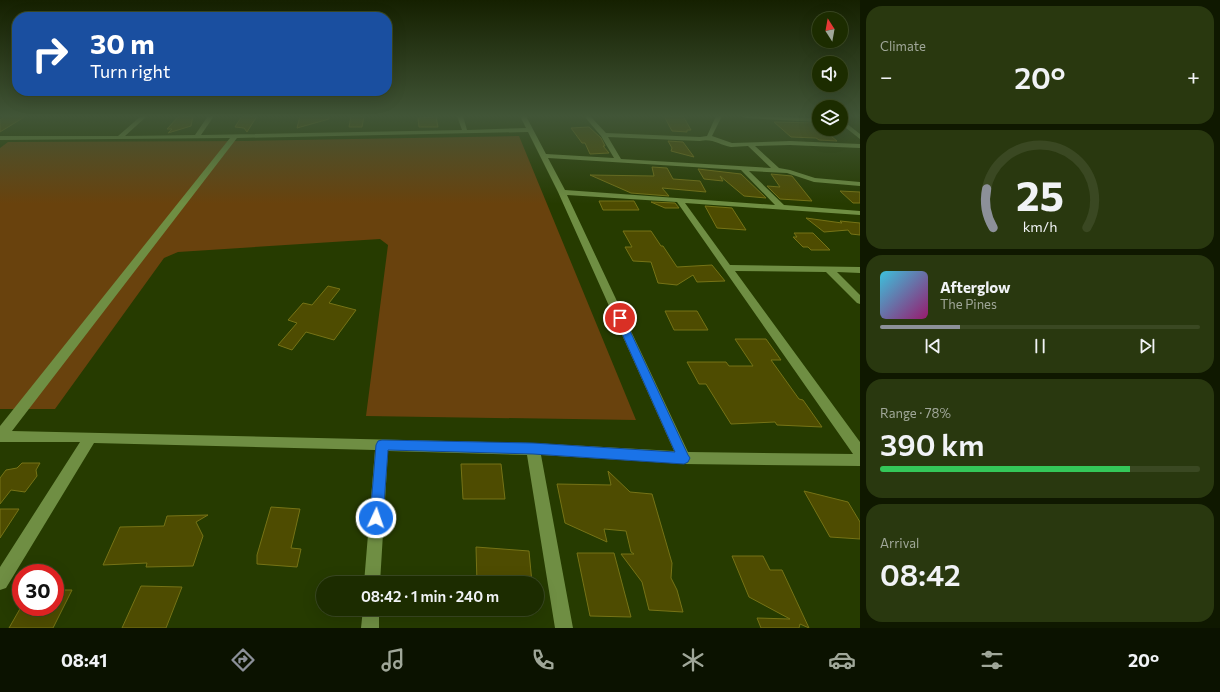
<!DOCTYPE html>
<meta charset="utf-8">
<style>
body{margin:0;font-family:Commissioner,sans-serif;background:#29380f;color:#f1f3f6;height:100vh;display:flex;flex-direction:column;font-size:15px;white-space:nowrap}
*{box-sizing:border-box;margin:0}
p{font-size:13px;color:#a0a799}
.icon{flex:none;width:22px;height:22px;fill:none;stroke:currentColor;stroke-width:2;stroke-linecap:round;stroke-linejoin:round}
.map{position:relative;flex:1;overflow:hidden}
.sheet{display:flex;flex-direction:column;gap:6px;padding:6px;background:#0f1800;width:360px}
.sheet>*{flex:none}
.hud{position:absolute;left:12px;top:12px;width:380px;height:84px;border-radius:16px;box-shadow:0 4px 16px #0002,0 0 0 1px #3a4822;background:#1a4fa0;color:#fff;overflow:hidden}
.needle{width:26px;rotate:349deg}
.buttons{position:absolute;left:812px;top:12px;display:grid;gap:8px}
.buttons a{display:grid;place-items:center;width:36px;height:36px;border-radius:50%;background:#1c2c00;box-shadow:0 4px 16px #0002,0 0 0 1px #3a4822;font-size:20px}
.speed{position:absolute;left:12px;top:564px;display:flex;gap:8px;font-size:20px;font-weight:700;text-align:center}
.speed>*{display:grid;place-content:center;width:52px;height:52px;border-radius:50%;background:#1c2c00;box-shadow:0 4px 16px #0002,0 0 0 1px #3a4822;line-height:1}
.speed .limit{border:6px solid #d22;background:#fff;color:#111}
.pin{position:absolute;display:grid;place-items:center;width:34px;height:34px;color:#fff;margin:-17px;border:2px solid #fff;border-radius:50%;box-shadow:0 1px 4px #0007}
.me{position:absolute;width:44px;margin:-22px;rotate:3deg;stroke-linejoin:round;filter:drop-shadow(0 0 3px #0008)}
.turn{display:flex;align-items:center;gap:14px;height:84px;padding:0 12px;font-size:18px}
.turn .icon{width:52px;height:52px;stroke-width:2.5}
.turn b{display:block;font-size:28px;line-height:34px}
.big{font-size:30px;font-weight:600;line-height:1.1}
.sheet .widget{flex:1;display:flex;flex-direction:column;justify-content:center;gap:6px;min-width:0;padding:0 14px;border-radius:16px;background:#29380f}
.sheet .dial{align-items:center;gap:0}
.dial svg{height:104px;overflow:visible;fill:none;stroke:#3a4822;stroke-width:7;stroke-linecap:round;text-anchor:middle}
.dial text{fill:#f1f3f6;stroke:none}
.song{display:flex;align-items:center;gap:12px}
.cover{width:48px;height:48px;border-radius:6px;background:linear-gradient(135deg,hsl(190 70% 55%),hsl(320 70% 35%))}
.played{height:4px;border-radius:2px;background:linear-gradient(90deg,#8c9099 25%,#3a4822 25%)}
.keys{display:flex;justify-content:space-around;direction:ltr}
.heat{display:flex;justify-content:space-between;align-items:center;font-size:22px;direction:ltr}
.charge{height:6px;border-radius:3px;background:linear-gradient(90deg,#34c759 78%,#3a4822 0)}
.trip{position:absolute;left:316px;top:576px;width:228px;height:40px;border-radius:20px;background:#1c2c00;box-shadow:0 4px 16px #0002,0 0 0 1px #3a4822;font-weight:600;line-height:40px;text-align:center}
.tabs{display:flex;height:64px;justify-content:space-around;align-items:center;background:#0b1200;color:#a0a799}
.tabs .icon{width:28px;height:28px}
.tabs .selected{color:#8c9099}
.tabs b{font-size:18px;color:#f1f3f6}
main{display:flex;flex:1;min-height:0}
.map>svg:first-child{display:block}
.green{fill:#69420d}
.building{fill:#4e4c01;stroke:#767316}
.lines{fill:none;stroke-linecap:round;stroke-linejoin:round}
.minor{fill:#6f8e43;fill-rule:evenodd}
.route{fill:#1a73e8;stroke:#114b97}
</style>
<main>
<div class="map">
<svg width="860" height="628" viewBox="0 0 860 628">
<rect width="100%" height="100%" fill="#263b00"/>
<path class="green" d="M519,136L636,420L366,416L388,245L380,239L178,252L164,258L55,409H0V148L8,142L247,141Z"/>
<path class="building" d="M6,116H26L0,132V120Z
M193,116L191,126L168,133L172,129H167L178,117Z
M242,116H257L247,132L244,128L235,127Z
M300,116H329V119L297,128Z
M351,116H364L362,127H349Z
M664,116H683L691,130H687V132L672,131Z
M436,117L438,127H419L418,118Z
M774,122L816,123L819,126V130L825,131L837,141L819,140L816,138L791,137Z
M589,127L601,138L605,146H603L609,153L590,154L585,143H582L571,128Z
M668,141L683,142L694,157L671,151L672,148Z
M652,167L667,168L673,179L700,181L706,192L662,188L669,196L631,193L590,175L654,176Z
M698,169L741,174L766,198L744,196L720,176L723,181L704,179Z
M771,174L792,176L812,201L780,199L767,186L780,187Z
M840,191L860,192V203H853Z
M599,201H634L639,210H603Z
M651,202L675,203L679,208H665Z
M705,206L732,208L746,230L717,228Z
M806,218L842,223L840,221L860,223V235L851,234L848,230L824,232Z
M623,231H651L661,246H663L677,267L712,265L725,281L697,282L693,275L677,285L658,283L651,262L633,261L625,247H632Z
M794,233H813L830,250H811L808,247H803L793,237H797Z
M328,286L340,289L329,303L356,310L334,340L306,332L292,350L278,345L297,323L288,320L303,303L312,305Z
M665,311H697L708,330H674Z
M735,339H766L781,360H771L799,399L803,400L822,427L777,425L775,422L731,424L706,384H699L687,362H726L729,366H753Z
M22,463H40L36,470L37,476L25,492L11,490L0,504V478L6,470L17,468Z
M461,464H501L505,499H463Z
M608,471L630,492L652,494L672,563L671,578L677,590L683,612L649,610L642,582L621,554H634L631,552L626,531L604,529L607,542L565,523L557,484L611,485Z
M804,491L848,502L860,522V539L830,537Z
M271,507L300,509L291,548L301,549L297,567L257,564V555Z
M0,509H19L0,538Z
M208,515L196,522L203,536L193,566L146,567L147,563L103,565L120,527L164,526L167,516Z
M476,547L529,551L532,583H477Z
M577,553H614L631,617L590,616Z
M732,556H763L770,570H782L809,628L800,624L799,628H761L757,618L790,619L749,597Z
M141,586L182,587L166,628H122Z
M55,590H72L53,628H9L21,607H55Z"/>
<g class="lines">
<path class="minor" d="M141,116H147L125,136L195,135L208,116H214L201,135L462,130L457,116H463L467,130L526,128L520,116H526L546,154L614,158L601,136L584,116H590L606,133L700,137L707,136L716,116H722L712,136L732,143L790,141L860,144V148L790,145L755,146L779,168L790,170L815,178L860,182V186L814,182L787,173L749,171L784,205L860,211V215L685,203L730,265L860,267V273L837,272L860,295V304L857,303L826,272L735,271L860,442V466L684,464L541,455L573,628H555L527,455L388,451L380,583H364L375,450L94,443L6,588L0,590V567L80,442H0V426L230,138L0,140V136H118ZM528,132L558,192L674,451L533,443L12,431L237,138ZM608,137L700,141C712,138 720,145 731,147C737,147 742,146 748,146L771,168L621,159ZM548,158L741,170L775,205L565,190ZM567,195L677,202L853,454L688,452Z
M742,116L819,118V122L745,118Z
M841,119L860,134V139L841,124Z
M363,609H379V628H361Z"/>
</g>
<linearGradient id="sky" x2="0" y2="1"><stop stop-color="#152000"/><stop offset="0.57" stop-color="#415537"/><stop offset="1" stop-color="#415537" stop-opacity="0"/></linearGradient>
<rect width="860" height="204" fill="url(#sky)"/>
<path class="route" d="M620,315L624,318L688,455L690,458L688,462L684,464L533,454L388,450L383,518L381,523L376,525L372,523L370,518L376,445L378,441L382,440L533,443L675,452L615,318Z"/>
</svg>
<div class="buttons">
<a><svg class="needle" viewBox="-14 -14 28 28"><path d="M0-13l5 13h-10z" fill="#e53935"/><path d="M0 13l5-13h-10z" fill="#a0a799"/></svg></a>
<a><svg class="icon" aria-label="sound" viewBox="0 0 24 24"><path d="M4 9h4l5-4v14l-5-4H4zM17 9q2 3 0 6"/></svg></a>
<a><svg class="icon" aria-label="layers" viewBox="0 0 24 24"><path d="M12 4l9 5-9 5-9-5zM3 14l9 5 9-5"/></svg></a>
</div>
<div class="speed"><div class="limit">30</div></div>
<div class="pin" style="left:620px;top:318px;background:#d93025"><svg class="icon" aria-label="arrive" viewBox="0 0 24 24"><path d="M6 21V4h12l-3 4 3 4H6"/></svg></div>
<svg class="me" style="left:376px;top:518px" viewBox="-20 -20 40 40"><circle r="17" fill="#1a73e8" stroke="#fff" stroke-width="3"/><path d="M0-11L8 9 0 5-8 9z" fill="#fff"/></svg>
<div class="trip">08:42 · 1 min · 240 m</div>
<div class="hud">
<div class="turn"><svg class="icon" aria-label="right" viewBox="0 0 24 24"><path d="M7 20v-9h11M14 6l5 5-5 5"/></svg><div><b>30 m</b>Turn right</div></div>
</div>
</div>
<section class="sheet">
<div class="widget"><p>Climate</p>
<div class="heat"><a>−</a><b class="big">20°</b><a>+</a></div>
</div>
<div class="widget dial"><svg viewBox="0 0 100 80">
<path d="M14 69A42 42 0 1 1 86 69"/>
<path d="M14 69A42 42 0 0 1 9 39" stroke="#8c9099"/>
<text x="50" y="56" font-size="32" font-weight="700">25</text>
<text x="50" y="72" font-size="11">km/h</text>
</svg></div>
<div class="widget">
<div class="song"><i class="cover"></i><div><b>Afterglow</b><p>The Pines</p></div></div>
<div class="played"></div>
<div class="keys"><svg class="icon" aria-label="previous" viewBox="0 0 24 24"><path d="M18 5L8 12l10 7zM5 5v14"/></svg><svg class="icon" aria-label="pause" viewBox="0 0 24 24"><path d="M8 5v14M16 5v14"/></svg><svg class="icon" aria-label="next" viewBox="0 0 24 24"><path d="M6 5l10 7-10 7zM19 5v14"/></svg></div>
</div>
<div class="widget"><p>Range · 78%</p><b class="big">390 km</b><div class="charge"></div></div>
<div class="widget"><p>Arrival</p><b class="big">08:42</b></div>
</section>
</main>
<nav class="tabs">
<b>08:41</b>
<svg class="icon selected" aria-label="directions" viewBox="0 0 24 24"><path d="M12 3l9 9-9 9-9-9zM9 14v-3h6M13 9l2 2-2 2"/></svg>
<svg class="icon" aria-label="music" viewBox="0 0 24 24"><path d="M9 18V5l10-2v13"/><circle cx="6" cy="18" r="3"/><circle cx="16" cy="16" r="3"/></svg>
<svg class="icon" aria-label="phone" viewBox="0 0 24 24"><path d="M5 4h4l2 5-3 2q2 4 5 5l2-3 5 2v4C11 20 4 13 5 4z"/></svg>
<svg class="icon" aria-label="climate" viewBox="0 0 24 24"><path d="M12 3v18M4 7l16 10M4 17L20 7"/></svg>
<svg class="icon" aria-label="car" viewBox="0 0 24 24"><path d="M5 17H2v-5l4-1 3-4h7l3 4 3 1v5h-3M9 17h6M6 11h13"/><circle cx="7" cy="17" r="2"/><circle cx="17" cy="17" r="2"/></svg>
<svg class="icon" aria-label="filters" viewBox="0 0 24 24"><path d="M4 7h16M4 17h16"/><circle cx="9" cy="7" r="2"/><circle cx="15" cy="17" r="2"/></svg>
<b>20°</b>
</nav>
